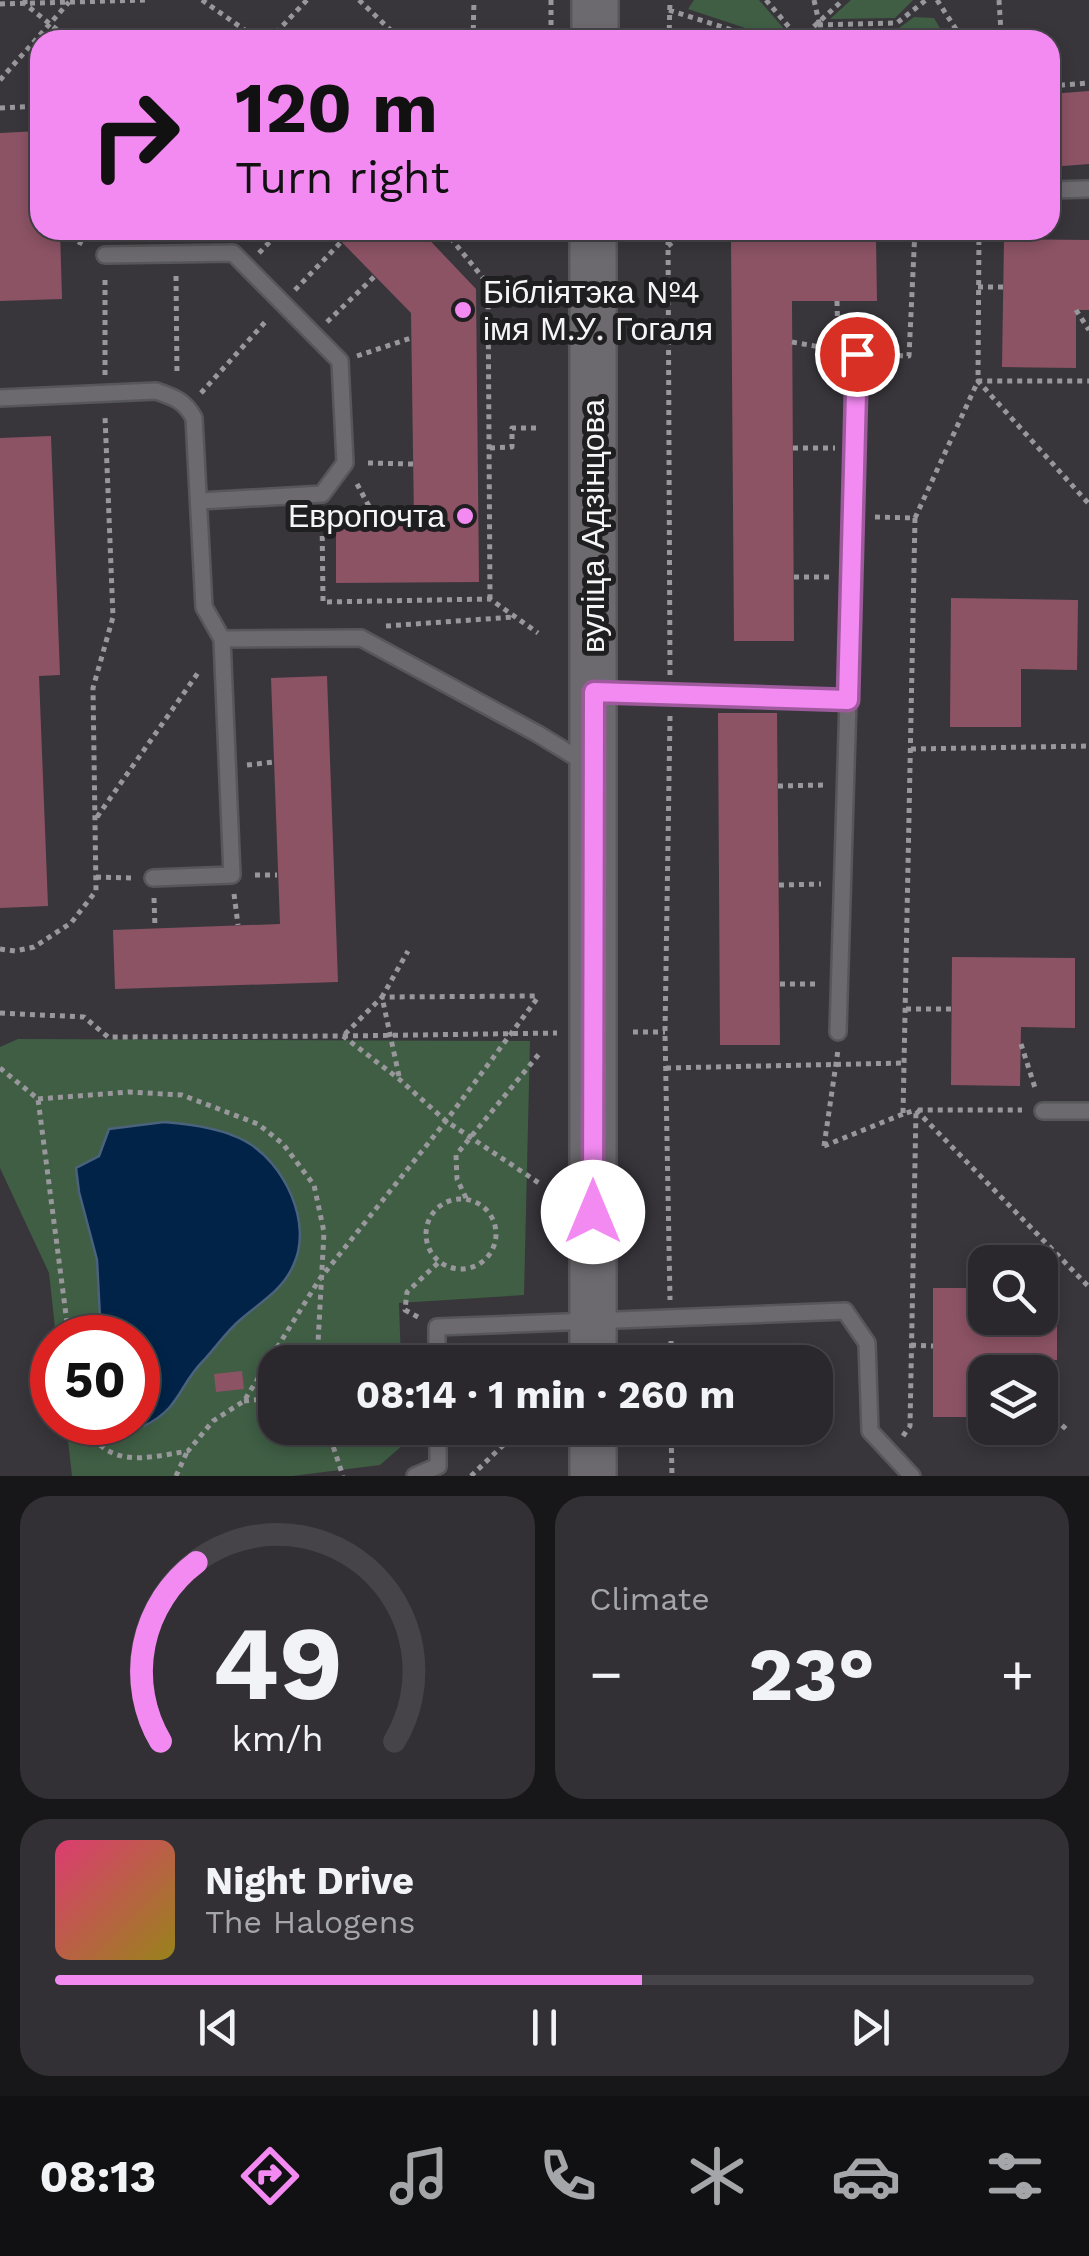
<!DOCTYPE html>
<meta charset="utf-8">
<style>
body{margin:0;font-family:"Work Sans",sans-serif;background:#323034;color:#f1f3f6;height:100vh;display:flex;flex-direction:column;font-size:38px;white-space:nowrap}
*{box-sizing:border-box;margin:0}
p{font-size:32px;color:#a5a6a9}
.icon{flex:none;width:55px;height:55px;fill:none;stroke:currentColor;stroke-width:2;stroke-linecap:round;stroke-linejoin:round}
.map{position:relative;height:1476px;overflow:hidden}
.panel{display:flex;flex-direction:column;gap:20px;padding:20px;background:#171618;flex:1}
.panel>*{flex:none}
.hud{position:absolute;left:30px;top:30px;width:1030px;height:210px;border-radius:30px;box-shadow:0 5px 15px #0003,0 0 0 2px #464448;background:#f38af2;color:#111;overflow:hidden}
.fabs{position:absolute;left:968px;top:1245px;display:grid;gap:20px}
.fabs a{display:grid;place-items:center;width:90px;height:90px;border-radius:20px;background:#2a282c;box-shadow:0 5px 15px #0003,0 0 0 2px #464448;font-size:50px}
.speed{position:absolute;left:30px;top:1315px;display:flex;gap:20px;font-size:50px;font-weight:700;text-align:center}
.speed>*{display:grid;place-content:center;width:130px;height:130px;border-radius:50%;background:#2a282c;box-shadow:0 5px 15px #0003,0 0 0 2px #464448;line-height:1}
.speed .limit{border:15px solid #d22;background:#fff;color:#111}
.pin{position:absolute;display:grid;place-items:center;width:85px;height:85px;color:#fff;margin:-42px;border:5px solid #fff;border-radius:50%;box-shadow:0 2px 10px #0007}
.me{position:absolute;width:110px;margin:-55px;rotate:0deg;stroke-linejoin:round;filter:drop-shadow(0 0 8px #0008)}
.turn{display:flex;align-items:center;gap:35px;height:210px;padding:0 40px;font-size:45px}
.turn .icon{width:130px;height:130px;stroke-width:2.5}
.turn b{display:block;font-size:70px;line-height:85px}
.big{font-size:75px;font-weight:700;line-height:1.1}
.panel .tile{flex:1;display:flex;flex-direction:column;justify-content:center;gap:15px;min-width:0;padding:0 35px;border-radius:30px;background:#323034}
.panel .dial{align-items:center;gap:0}
.dial svg{height:260px;overflow:visible;fill:none;stroke:#464448;stroke-width:7;stroke-linecap:round;text-anchor:middle}
.dial text{fill:#f1f3f6;stroke:none}
.song{display:flex;align-items:center;gap:30px}
.cover{width:120px;height:120px;border-radius:15px;background:linear-gradient(135deg,hsl(340 70% 55%),hsl(50 70% 35%))}
.played{height:10px;border-radius:5px;background:linear-gradient(90deg,#f38af2 60%,#464448 60%)}
.keys{display:flex;justify-content:space-around;direction:ltr}
.heat{display:flex;justify-content:space-between;align-items:center;font-size:55px;direction:ltr}
.panel .tiles{flex:1;display:grid;gap:20px;grid-template-columns:1fr 1fr}
.tile:last-child{grid-column:span 2}
.trip{position:absolute;left:258px;top:1345px;width:575px;height:100px;border-radius:30px;background:#2a282c;box-shadow:0 5px 15px #0003,0 0 0 2px #464448;font-weight:700;line-height:100px;text-align:center}
.menu{display:flex;height:160px;justify-content:space-around;align-items:center;background:#111012;color:#a5a6a9}
.menu .icon{width:70px;height:70px}
.menu .selected{color:#f38af2}
.menu b{font-size:45px;color:#f1f3f6}
.map>svg:first-child{display:block}
.green{fill:#3f5e44}
.water{fill:#002347;stroke:#4a627c;stroke-width:2.5}
.building{fill:#8c5365}
.lines{fill:none;stroke-linecap:round;stroke-linejoin:round}
.service-casing{stroke:#575659;stroke-width:20}
.secondary-casing{stroke:#575659;stroke-width:50}
.path{stroke:#98979b;stroke-width:5;stroke-dasharray:5 5;stroke-linecap:butt}
.service{stroke:#6c6a6f;stroke-width:15}
.secondary{stroke:#6c6a6f;stroke-width:45}
.route-casing{stroke:#9e5a9d;stroke-width:25}
.route{stroke:#f38af2;stroke-width:18}
.poi-dot{fill:#f38af2;stroke:#1f1e20;stroke-width:4}
.labels{text-anchor:middle;stroke-width:10;stroke-linejoin:round;paint-order:stroke}
.poi-label{font-size:32px;fill:#f5f4f7;stroke:#1f1e20;text-anchor:start}
.street-label{font-size:32px;fill:#f5f4f7;stroke:#1f1e20}
</style>
<div class="map">
<svg width="1089" height="1476" viewBox="0 0 1089 1476">
<rect width="100%" height="100%" fill="#38363b"/>
<path class="green" d="M694,0H759L792,38L781,40L688,9Z
M851,0H913L895,18L830,19Z
M914,17L934,18L947,40H831L827,28H899Z
M18,1039L530,1041L524,1295L399,1303L401,1362H275V1428H403L404,1444L380,1465L292,1476H72L66,1423L138,1422V1338L56,1337L49,1273L0,1168V1047Z"/>
<path class="water" d="M164,1122C190,1124 222,1128 245,1141C284,1162 314,1224 293,1266C282,1291 259,1303 240,1320C227,1331 216,1347 204,1360C178,1386 181,1408 144,1426L133,1423L138,1422V1338L101,1337L97,1260L79,1192L76,1168L99,1156L109,1129Z"/>
<path class="building" d="M1089,91V164L1050,167V94Z
M40,131V230H60L62,299L0,301V133Z
M330,230H420L476,289L479,582L336,583V521H414L411,313Z
M876,239L877,301H792L794,641H734L731,240Z
M1004,239L1089,240V310H1076V368L1002,367Z
M51,436L60,675L39,676L48,906L0,908V438Z
M951,598L1078,600L1077,670L1021,669V727H950Z
M327,676L338,982L115,989L113,930L280,924L271,678Z
M718,713H777L780,1045H720Z
M952,957L1075,958V1028L1021,1027L1020,1086L951,1085Z
M933,1288H985V1318H1040V1289H1057V1360L1002,1359V1372H985V1417H933Z
M242,1371L244,1389L216,1392L214,1374Z"/>
<g class="lines">
<defs>
<path id="service" d="M1050,190L1089,189
M105,255L233,253L340,361L345,463L322,494L200,501
M0,398L156,391C174,397 185,401 194,418L204,607L222,639
M597,693L848,700L838,1032
M848,700L857,353
M153,878L232,875L222,639L361,638L538,734L587,764
M1043,1111H1089
M437,1362V1327L845,1311L867,1343L870,1431L912,1476
M415,1476L438,1466V1428"/>
<path id="secondary" d="M595,40V0
M593,230V1362
M593,1476V1428"/>
</defs>
<use href="#service" class="service-casing"/>
<use href="#secondary" class="secondary-casing"/>
<path class="path" d="M25,0V4L70,40
M202,0L259,40
M359,0L401,40
M551,0V40
M766,0L800,40
M814,0L823,40
M937,0L963,40
M999,0L1001,32L1011,40
M0,4L146,0
M669,10L763,40
M818,25L897,23L926,0
M269,40L307,0
M473,40L474,0
M669,40L670,0
M799,40L843,0
M0,80L69,2
M1050,86L1089,83
M0,108L40,106
M444,230L488,284L490,599
M668,230L670,675
M979,230L978,381L1089,504
M60,233L87,246
M668,246L688,230
M259,253L281,230
M176,276L177,375
M978,287H1003
M295,290L342,241
M837,301L838,343
M1076,310L1089,330
M327,322L375,276
M792,342L837,350
M878,355L909,356L915,230
M357,356L411,338
M105,375V276
M201,393L267,320
M490,448L512,447V428H536
M793,448H835
M368,463L413,464
M357,484L377,521
M322,516L323,602L490,599L538,633
M875,517L915,518L903,1114L916,1110L1089,1287
M915,518L978,381H1089
M794,577H831
M386,626L514,617
M670,716L665,1032L670,1300
M911,749L1089,746
M247,765L274,762
M778,786L825,785
M97,817L200,670
M255,875H277
M96,877L133,878
M779,885L821,884
M234,894L238,925
M154,898L155,928
M0,949L15,951L34,947L71,923L96,891L93,688L113,617L105,416
M780,984H817
M906,1009H952
M0,1013L84,1017L108,1037L343,1036L399,1079L446,1121L539,1183
M633,1032H665
M345,1034L382,997L539,996
M343,1036L557,1033
M1021,1044L1036,1091
M0,1068L38,1099L69,1338
M666,1068L905,1063
M399,1076L382,997L408,951
M38,1099L129,1092L182,1095L258,1124L283,1144L314,1185L324,1232L317,1362
M824,1146L838,1050
M824,1146L903,1114
M466,1198L457,1179L456,1155L539,1054
M426 1234a35 35 0 1 1 70 0a35 35 0 1 1-70 0Z
M418,1317L405,1310L407,1292L439,1262
M671,1341V1362
M911,1345L933,1346
M1002,1370L1005,1372
M244,1401L275,1398
M1040,1405L1066,1429
M81,1422C110,1469 140,1459 188,1451L213,1421L244,1401L319,1280L446,1121L539,996
M327,1428L343,1476
M671,1428L672,1476
M903,1436L910,1426L916,1110H1022
M176,1476L187,1452
M471,1476L521,1428"/>
<use href="#service" class="service"/>
<use href="#secondary" class="secondary"/>
</g>
<g class="lines">
<defs>
<path id="route" d="M593,1212L594,692L848,700L857,354"/>
</defs>
<use href="#route" class="route-casing"/>
<use href="#route" class="route"/>
</g>
<g class="poi-dot">
<circle cx="463" cy="310" r="10"/>
<circle cx="465" cy="516" r="10"/>
</g>
<g class="labels">
<g class="poi-label">
<text x="483" y="303">Бібліятэка №4<tspan x="483" dy="37">імя М.У. Гогаля</tspan></text>
<text x="445" y="527" text-anchor="end">Европочта</text>
</g>
<g class="street-label">
<text transform="translate(593 526) rotate(-90)" y="11">вуліца Адзінцова</text>
</g>
</g>
</svg>
<div class="fabs">
<a><svg class="icon" aria-label="search" viewBox="0 0 24 24"><circle cx="10" cy="10" r="6"/><path d="M15 15l6 6"/></svg></a>
<a><svg class="icon" aria-label="layers" viewBox="0 0 24 24"><path d="M12 4l9 5-9 5-9-5zM3 14l9 5 9-5"/></svg></a>
</div>
<div class="speed"><div class="limit">50</div></div>
<div class="pin" style="left:857px;top:354px;background:#d93025"><svg class="icon" aria-label="arrive" viewBox="0 0 24 24"><path d="M6 21V4h12l-3 4 3 4H6"/></svg></div>
<svg class="me" style="left:593px;top:1212px" viewBox="-20 -20 40 40"><circle r="19" fill="#fff"/><path d="M0-13L10 11 0 6-10 11z" fill="#f38af2"/></svg>
<div class="trip">08:14 · 1 min · 260 m</div>
<div class="hud">
<div class="turn"><svg class="icon" aria-label="right" viewBox="0 0 24 24"><path d="M7 20v-9h11M14 6l5 5-5 5"/></svg><div><b>120 m</b>Turn right</div></div>
</div>
</div>
<section class="panel">
<div class="tiles">
<div class="tile dial"><svg viewBox="0 0 100 80">
<path d="M14 69A42 42 0 1 1 86 69"/>
<path d="M14 69A42 42 0 0 1 25 14" stroke="#f38af2"/>
<text x="50" y="56" font-size="32" font-weight="700">49</text>
<text x="50" y="72" font-size="11">km/h</text>
</svg></div>
<div class="tile"><p>Climate</p>
<div class="heat"><a>−</a><b class="big">23°</b><a>+</a></div>
</div>
<div class="tile">
<div class="song"><i class="cover"></i><div><b>Night Drive</b><p>The Halogens</p></div></div>
<div class="played"></div>
<div class="keys"><svg class="icon" aria-label="previous" viewBox="0 0 24 24"><path d="M18 5L8 12l10 7zM5 5v14"/></svg><svg class="icon" aria-label="pause" viewBox="0 0 24 24"><path d="M8 5v14M16 5v14"/></svg><svg class="icon" aria-label="next" viewBox="0 0 24 24"><path d="M6 5l10 7-10 7zM19 5v14"/></svg></div>
</div>
</div>
</section>
<nav class="menu">
<b>08:13</b>
<svg class="icon selected" aria-label="directions" viewBox="0 0 24 24"><path d="M12 3l9 9-9 9-9-9zM9 14v-3h6M13 9l2 2-2 2"/></svg>
<svg class="icon" aria-label="music" viewBox="0 0 24 24"><path d="M9 18V5l10-2v13"/><circle cx="6" cy="18" r="3"/><circle cx="16" cy="16" r="3"/></svg>
<svg class="icon" aria-label="phone" viewBox="0 0 24 24"><path d="M5 4h4l2 5-3 2q2 4 5 5l2-3 5 2v4C11 20 4 13 5 4z"/></svg>
<svg class="icon" aria-label="climate" viewBox="0 0 24 24"><path d="M12 3v18M4 7l16 10M4 17L20 7"/></svg>
<svg class="icon" aria-label="car" viewBox="0 0 24 24"><path d="M5 17H2v-5l4-1 3-4h7l3 4 3 1v5h-3M9 17h6M6 11h13"/><circle cx="7" cy="17" r="2"/><circle cx="17" cy="17" r="2"/></svg>
<svg class="icon" aria-label="filters" viewBox="0 0 24 24"><path d="M4 7h16M4 17h16"/><circle cx="9" cy="7" r="2"/><circle cx="15" cy="17" r="2"/></svg>
</nav>
